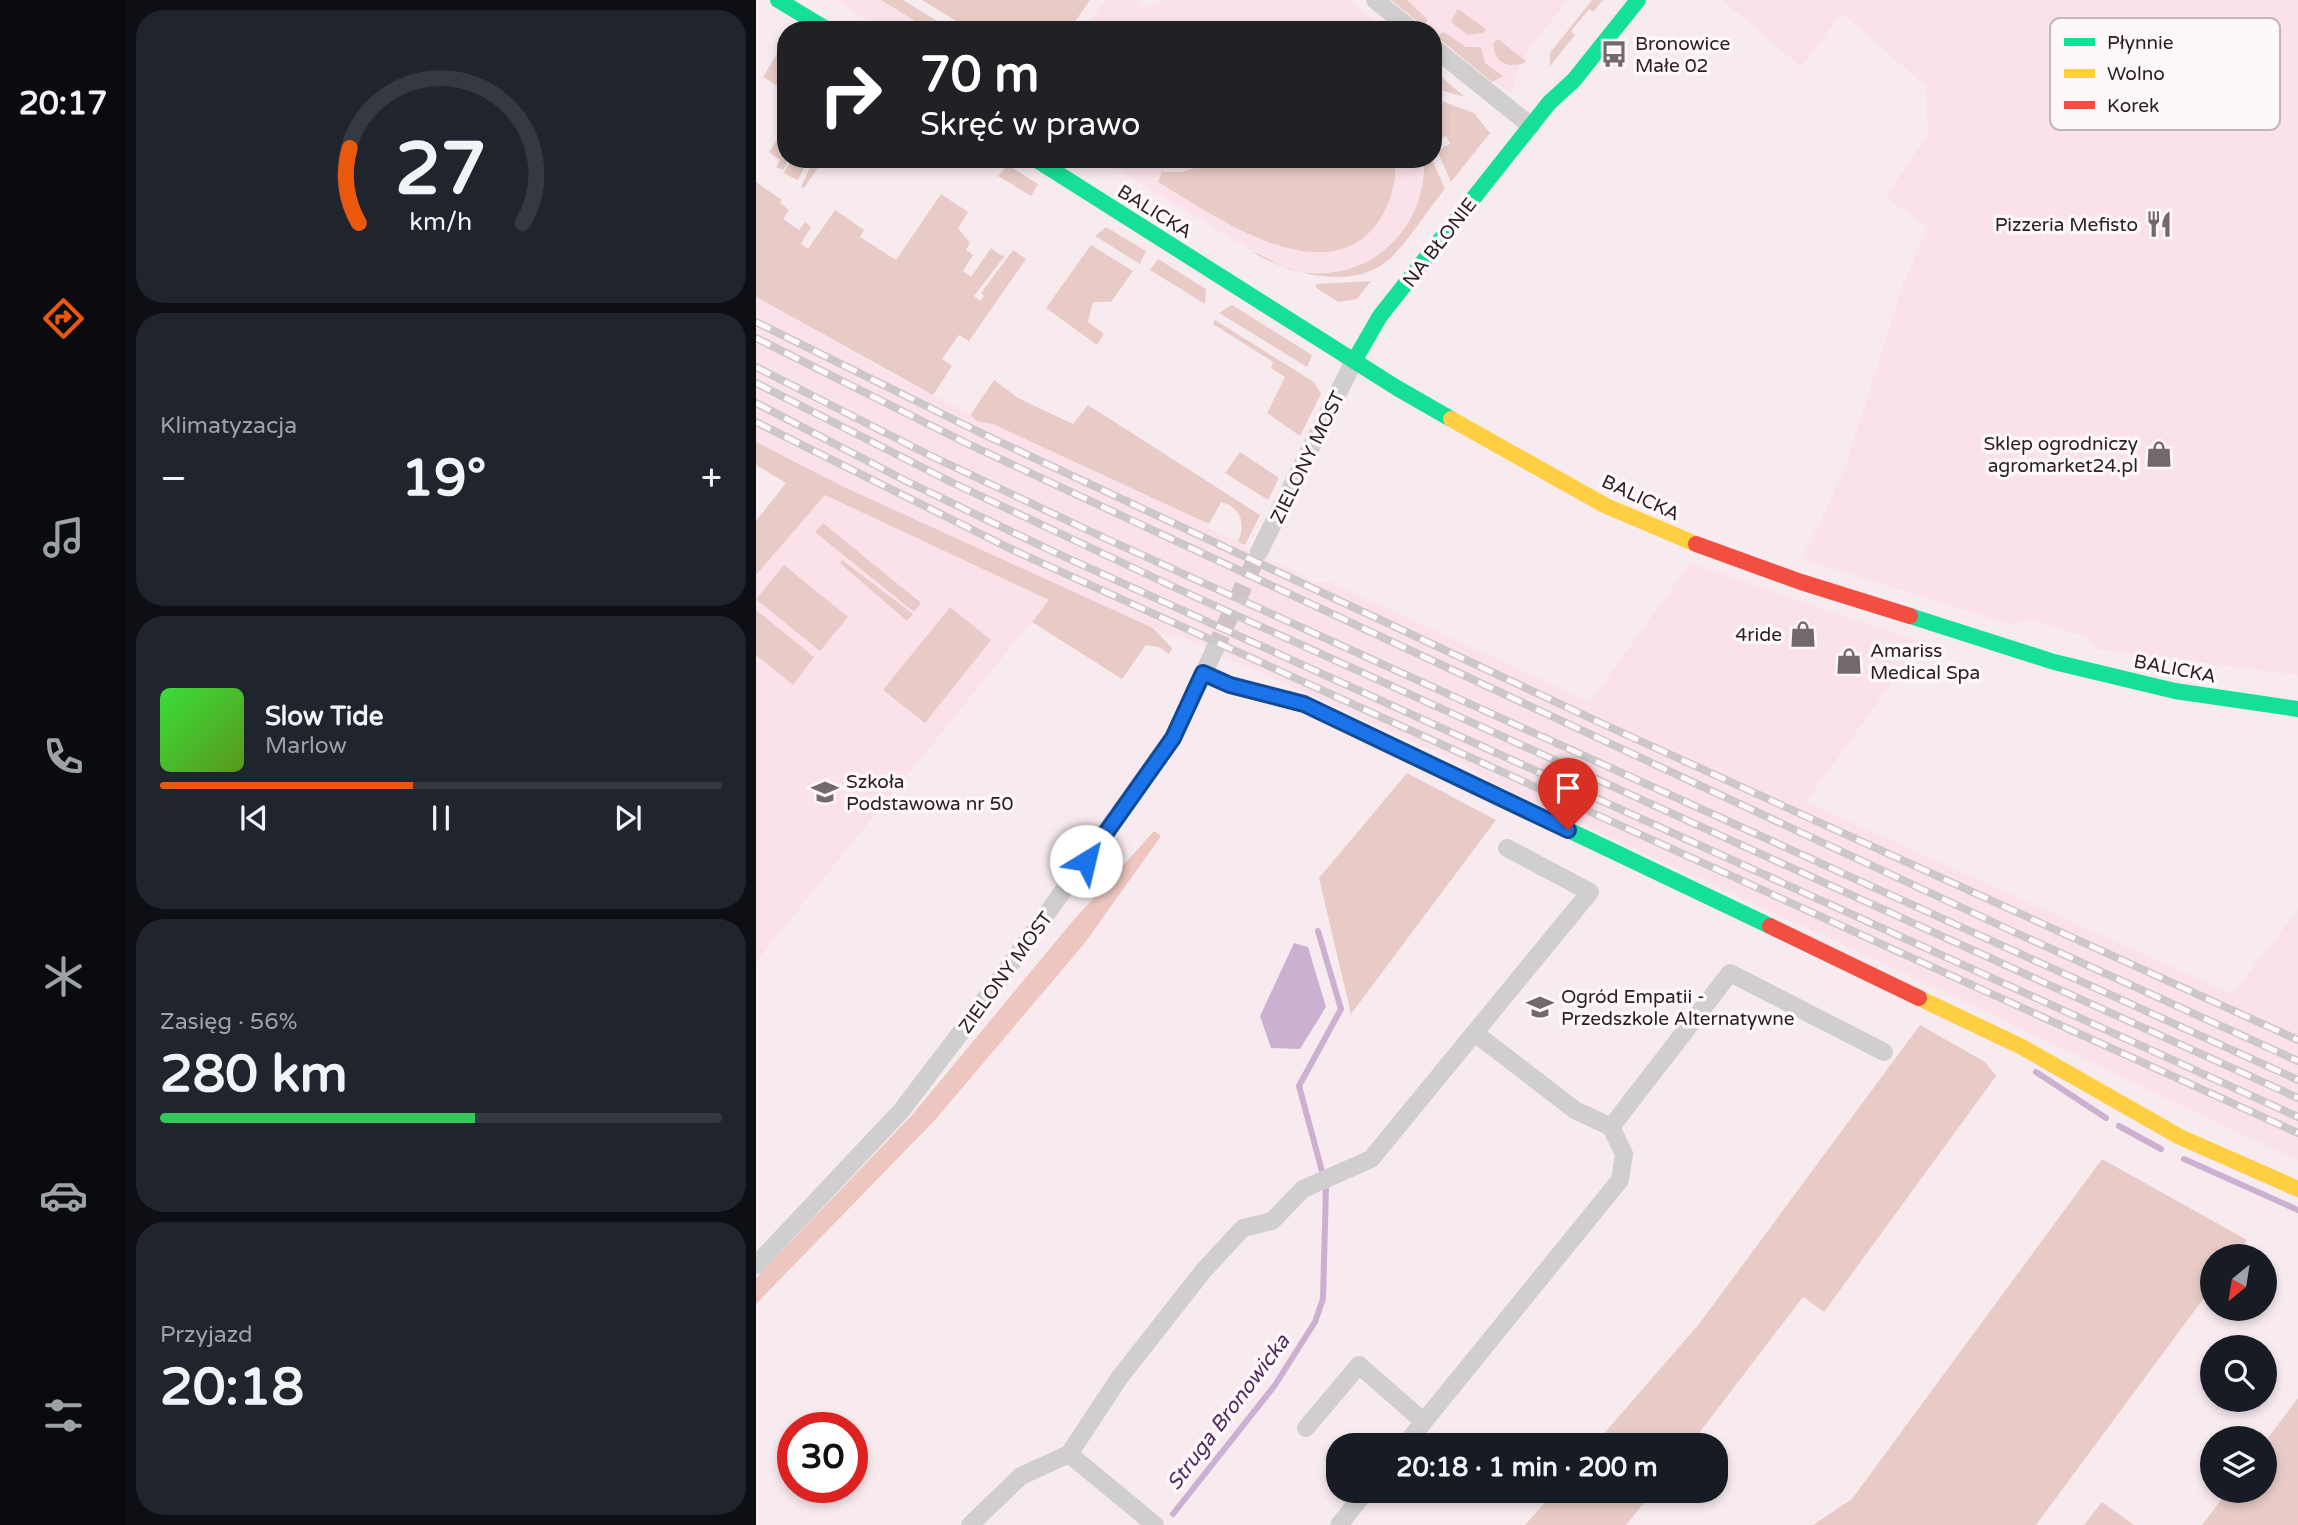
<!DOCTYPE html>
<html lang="pl">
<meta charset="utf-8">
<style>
body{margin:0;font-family:"Varela Round",sans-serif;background:#20242c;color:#f1f3f6;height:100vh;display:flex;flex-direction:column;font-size:26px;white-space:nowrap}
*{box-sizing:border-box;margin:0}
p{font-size:23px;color:#9ea1a6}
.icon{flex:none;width:38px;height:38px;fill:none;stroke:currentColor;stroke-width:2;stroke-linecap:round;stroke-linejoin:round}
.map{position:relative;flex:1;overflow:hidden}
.side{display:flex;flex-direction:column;gap:10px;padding:10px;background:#0d0f14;width:630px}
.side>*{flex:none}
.guide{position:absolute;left:21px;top:21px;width:665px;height:147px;border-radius:28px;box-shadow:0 4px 10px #0003;background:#202124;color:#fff;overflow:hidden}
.needle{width:46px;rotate:210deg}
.buttons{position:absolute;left:1444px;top:1244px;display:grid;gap:14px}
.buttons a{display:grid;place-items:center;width:77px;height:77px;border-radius:50%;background:#171b24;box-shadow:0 4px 10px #0003;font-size:35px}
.speed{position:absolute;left:21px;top:1412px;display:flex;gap:14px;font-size:35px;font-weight:700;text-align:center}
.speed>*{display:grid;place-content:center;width:91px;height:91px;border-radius:50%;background:#171b24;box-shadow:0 4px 10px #0003;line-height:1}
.speed .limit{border:10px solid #d22;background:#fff;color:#111}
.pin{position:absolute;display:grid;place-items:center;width:60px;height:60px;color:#fff;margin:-72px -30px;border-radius:50% 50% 50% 0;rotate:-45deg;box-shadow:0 0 7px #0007}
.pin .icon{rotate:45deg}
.me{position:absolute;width:77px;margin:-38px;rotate:36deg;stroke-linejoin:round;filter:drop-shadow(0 0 5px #0008)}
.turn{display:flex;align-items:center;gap:24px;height:147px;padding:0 28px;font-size:32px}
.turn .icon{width:91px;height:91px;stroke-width:2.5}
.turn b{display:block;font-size:49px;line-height:60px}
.big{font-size:52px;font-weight:700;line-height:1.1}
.side .card{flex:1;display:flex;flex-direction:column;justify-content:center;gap:10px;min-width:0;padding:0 24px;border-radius:28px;background:#20242c}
.side .dial{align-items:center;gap:0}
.dial svg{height:182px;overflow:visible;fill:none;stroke:#363941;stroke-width:7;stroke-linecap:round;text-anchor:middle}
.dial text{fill:#f1f3f6;stroke:none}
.song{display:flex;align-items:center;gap:21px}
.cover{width:84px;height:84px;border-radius:10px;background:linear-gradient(135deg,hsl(120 70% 55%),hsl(90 70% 35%))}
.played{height:7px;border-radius:4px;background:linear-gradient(90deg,#ea580c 45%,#363941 45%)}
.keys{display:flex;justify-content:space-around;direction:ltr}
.heat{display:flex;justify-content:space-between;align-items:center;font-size:38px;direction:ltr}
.charge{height:10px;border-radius:5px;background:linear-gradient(90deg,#34c759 56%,#363941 0)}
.trip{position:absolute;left:570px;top:1433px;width:402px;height:70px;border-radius:28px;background:#171b24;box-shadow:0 4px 10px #0003;font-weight:700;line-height:70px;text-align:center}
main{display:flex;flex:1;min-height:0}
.menu{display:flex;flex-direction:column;width:126px;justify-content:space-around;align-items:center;background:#090b0e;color:#9ea1a6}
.menu .icon{width:49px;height:49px}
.menu .active{color:#ea580c}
.menu b{font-size:32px;color:#f1f3f6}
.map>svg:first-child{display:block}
.built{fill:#fbe1e9}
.green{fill:#e8cbc6}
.forest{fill:#edc7bf}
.water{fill:#cbb0d2}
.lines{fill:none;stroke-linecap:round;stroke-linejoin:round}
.stream{stroke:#cbb0d2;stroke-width:6}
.street-tunnel{stroke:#cfc3c6;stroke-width:18;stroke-dasharray:18 9;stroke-linecap:butt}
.street{stroke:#d1cecf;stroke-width:18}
.fast{stroke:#16e098;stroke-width:16}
.slow{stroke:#ffcf43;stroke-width:16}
.jam{stroke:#f24e42;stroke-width:16}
.rail-casing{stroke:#ccc8ca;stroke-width:8}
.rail{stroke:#fef8fa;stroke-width:5;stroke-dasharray:16;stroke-linecap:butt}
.route-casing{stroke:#114b97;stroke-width:18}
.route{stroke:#1a73e8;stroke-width:12}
.labels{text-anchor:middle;stroke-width:7;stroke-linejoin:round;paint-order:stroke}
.poi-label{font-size:19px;fill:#2b2124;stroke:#fef8fa;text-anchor:start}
.street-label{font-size:19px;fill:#2b2124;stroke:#fef8fa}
.water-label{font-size:21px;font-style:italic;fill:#522961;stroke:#fef8fa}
.key{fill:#fef8fa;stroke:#bfb8ba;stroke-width:2}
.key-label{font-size:19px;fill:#2b2124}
</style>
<main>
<nav class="menu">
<b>20:17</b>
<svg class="icon active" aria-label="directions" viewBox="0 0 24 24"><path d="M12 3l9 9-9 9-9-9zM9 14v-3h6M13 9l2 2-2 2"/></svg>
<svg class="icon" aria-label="music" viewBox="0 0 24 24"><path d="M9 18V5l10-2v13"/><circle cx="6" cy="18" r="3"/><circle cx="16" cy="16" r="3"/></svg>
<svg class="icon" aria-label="phone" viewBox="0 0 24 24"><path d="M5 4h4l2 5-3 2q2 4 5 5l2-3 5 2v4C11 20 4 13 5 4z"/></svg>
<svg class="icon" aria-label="climate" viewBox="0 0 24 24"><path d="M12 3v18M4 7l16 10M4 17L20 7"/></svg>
<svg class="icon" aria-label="car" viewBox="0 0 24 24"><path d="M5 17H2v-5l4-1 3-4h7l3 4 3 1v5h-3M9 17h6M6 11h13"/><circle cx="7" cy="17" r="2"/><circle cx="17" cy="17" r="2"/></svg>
<svg class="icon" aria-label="filters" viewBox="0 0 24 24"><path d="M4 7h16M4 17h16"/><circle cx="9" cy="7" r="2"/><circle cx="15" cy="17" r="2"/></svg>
</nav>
<section class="side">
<div class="card dial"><svg viewBox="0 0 100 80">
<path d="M14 69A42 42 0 1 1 86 69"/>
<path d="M14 69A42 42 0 0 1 10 36" stroke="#ea580c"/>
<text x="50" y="56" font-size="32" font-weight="700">27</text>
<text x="50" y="72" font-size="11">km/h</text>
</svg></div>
<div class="card"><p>Klimatyzacja</p>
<div class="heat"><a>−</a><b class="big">19°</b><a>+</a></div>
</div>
<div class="card">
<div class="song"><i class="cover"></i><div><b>Slow Tide</b><p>Marlow</p></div></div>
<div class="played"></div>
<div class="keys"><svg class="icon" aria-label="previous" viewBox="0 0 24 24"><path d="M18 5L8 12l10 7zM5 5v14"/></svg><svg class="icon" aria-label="pause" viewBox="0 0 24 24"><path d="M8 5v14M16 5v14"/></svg><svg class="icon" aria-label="next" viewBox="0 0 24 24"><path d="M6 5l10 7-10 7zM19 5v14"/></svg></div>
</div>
<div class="card"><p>Zasięg · 56%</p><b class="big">280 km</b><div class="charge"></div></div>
<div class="card"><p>Przyjazd</p><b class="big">20:18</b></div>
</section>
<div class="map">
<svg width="1542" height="1525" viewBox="0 0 1542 1525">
<rect width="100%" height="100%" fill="#f8ebef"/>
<path class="built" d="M79,0H125L174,30H128Z
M349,0H382L386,8L410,0H593L629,30H328Z
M635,0H812L768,56L771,60L763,65L756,95L677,34V30H672Z
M966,0H1542V675L1339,649L1330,637L1276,620L1256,625L1046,559L1089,468L1147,283L1172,228L1130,197L1172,134L1169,86L1086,13L1045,67Z
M344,159H668L669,172L664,201L655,221L636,246L601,267L562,274L539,271L510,259Z
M0,297L146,380L215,414L220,421L237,424L451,522L452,528L561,583L572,581L834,702L934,563L1165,642L1050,802L1476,994L1542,910V1161L1163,980L738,784L717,769L422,635L413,636L397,628L88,487L0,442Z
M31,483L60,505L69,495L293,600L0,962V520Z"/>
<path class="green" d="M125,0H147L196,30H174Z
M166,0H334L313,30H215Z
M635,0H651L672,20L667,26Z
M836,0H847L837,12L833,9L815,31L819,35L794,66V53Z
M702,9L730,29L727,33L712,35L695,22Z
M688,32L710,47H725L729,63L747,76L736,82L680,36Z
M742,39L770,61L768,63C750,69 736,61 738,42Z
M21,54L30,60V91L7,77Z
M677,70L709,97L677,88Z
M677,98L718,113L734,133L695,182L681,150L694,144L690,136L677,141Z
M30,120V159H33L27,170L20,167L24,160L13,152L29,128L26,126Z
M37,159H52L42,180L27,173Z
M58,159H68L48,188L45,187Z
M467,159H639C642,181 633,208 620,225C566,294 456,214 402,182L406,172H426Z
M668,159H676L689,189C673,208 648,248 630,262C593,291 531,273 496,252C510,255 527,270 544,272C614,283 671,229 668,159Z
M252,165L282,184L275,196L242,176Z
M0,182L26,200L24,203L33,210L27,219L43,230L49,222L55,227L45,244L52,249L79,210L108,230L104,237L140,260L185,194L212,212L202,228L214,243L210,250L217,255L207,271L215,277L235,248L246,256L250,254L218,296L224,301L228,296L225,293L257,250L270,259L213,341L203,335L186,359L196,366L177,395L0,297Z
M350,227L390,251L384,264L339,236Z
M335,245L377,271L355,302H337L332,322L348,334L341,345L290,308Z
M402,259L450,289L449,304L394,270Z
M615,281L601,299L582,302L559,287L561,284Z
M476,305L556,355L551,367L463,313Z
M459,320L558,382L565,394L544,436L511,413L529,377L515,368L517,362L457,324Z
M238,380L262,398L317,424L332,405L504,515L489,545L482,542C490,524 485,507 465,502L453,524L237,424L220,421L215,414Z
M0,442L88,487L397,628L416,648L413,654L403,647L390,645L366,679L276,622L293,600L69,495L0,575V521L30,483L0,465Z
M484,452L523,478L512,500L469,473Z
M67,523L165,603L158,612L59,532Z
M86,560L157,614L151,621L84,563Z
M28,565L92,617L64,651L0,599Z
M194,607L235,640L169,723L127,690Z
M0,610L58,657L37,685L0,655Z
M651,773L740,820L595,1014L563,878Z
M1164,1025L1229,1062L1240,1076L1068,1312L1047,1297L934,1445H838L943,1324Z
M1346,1159L1491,1240L1479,1256H1456V1287L1280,1525H1057L1096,1499Z
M1542,1398V1525H1446L1472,1491H1508L1509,1442Z
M799,1491H898L870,1525H769Z
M1346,1502L1378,1525H1328Z"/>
<path class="forest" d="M398,831L405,836L328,944L179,1120L0,1304V1278L157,1114L315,923Z"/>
<path class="water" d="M538,943L552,947L570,1007L544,1049L515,1048L504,1016Z"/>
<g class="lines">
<path class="stream" d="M1280,1072L1350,1118
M1363,1126L1405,1149
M1428,1159L1542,1210
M417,1514L519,1385L559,1322L567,1299L570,1186L543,1086L585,1009L562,931"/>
<path class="street-tunnel" d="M458,651L503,552"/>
<path class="street" d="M619,0L656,30
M677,47L775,126
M503,552L598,361
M855,1127L974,973L1128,1052
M0,1265L145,1111L215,1019L417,738L458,651
M550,1428L603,1365L668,1422
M648,1446L864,1180L868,1154L855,1127L819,1110L720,1034
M313,1454L399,1525
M214,1525L265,1476L313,1454L364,1377L448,1270L487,1228L516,1221L547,1189L615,1159L834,892L751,848
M583,1525L610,1491"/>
<path class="fast" d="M22,0L72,30
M279,159L641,388L695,419
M598,361L624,316L793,103L818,80L882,0
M1154,616L1298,662L1419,691L1542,709
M448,673L475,685L548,704L1014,926"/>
<path class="slow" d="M695,419L850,506L940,544
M1163,998L1266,1047L1424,1137L1542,1189"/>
<path class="jam" d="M940,544L1045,582L1154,616
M1014,926L1163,998"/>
<defs>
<path id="rail" d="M0,322L229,435L847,724L1542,1040
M0,338L210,443L1256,931L1542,1061
M0,367L171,454L342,535L1542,1080
M0,383L197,483L420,588L1542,1098
M0,403L152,482L298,552L1542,1117
M0,422L255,549L1542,1133"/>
</defs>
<use href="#rail" class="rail-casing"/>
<use href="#rail" class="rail"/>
</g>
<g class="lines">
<defs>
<path id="route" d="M330,861L417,738L447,673L474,685L548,704L812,830"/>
</defs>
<use href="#route" class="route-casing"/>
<use href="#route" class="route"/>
</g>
<defs>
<symbol id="bus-bare" viewBox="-9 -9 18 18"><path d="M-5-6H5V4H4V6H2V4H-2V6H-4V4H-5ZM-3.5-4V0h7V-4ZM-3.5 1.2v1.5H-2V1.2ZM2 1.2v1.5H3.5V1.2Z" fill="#73686b" stroke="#fef8fa" stroke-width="2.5" paint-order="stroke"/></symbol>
<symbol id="restaurant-bare" viewBox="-9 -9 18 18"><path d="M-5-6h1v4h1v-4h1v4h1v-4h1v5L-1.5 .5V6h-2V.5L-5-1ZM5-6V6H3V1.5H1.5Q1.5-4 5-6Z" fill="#73686b" stroke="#fef8fa" stroke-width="2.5" paint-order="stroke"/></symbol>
<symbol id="shop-bare" viewBox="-9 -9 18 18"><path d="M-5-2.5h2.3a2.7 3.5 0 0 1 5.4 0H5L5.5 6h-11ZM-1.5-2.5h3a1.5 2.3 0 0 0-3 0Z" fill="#73686b" stroke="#fef8fa" stroke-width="2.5" paint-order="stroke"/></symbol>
<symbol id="school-bare" viewBox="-9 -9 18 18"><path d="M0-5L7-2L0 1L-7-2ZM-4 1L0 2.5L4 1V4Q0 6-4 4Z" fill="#73686b" stroke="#fef8fa" stroke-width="2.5" paint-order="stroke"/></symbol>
</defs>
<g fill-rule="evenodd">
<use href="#bus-bare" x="839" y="35" width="38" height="38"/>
<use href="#restaurant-bare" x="1384" y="205" width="38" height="38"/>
<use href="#shop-bare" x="1384" y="435" width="38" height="38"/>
<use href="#shop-bare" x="1028" y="615" width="38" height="38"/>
<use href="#shop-bare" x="1074" y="642" width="38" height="38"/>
<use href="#school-bare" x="50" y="773" width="38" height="38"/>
<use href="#school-bare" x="765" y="988" width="38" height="38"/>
</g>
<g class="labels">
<g class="poi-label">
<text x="879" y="50">Bronowice<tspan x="879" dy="22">Małe 02</tspan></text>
<text x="1382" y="231" text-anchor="end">Pizzeria Mefisto</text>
<text x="1382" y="450" text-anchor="end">Sklep ogrodniczy<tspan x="1382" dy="22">agromarket24.pl</tspan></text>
<text x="1026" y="641" text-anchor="end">4ride</text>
<text x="1114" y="657">Amariss<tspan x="1114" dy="22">Medical Spa</tspan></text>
<text x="90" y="788">Szkoła<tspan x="90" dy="22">Podstawowa nr 50</tspan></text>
<text x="805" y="1003">Ogród Empatii -<tspan x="805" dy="22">Przedszkole Alternatywne</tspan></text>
</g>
<g class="street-label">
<text transform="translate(399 211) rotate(32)" y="7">BALICKA</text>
<text transform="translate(683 242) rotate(-52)" y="7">NA BŁONIE</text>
<text transform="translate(551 457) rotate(-64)" y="7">ZIELONY MOST</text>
<text transform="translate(885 497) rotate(25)" y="7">BALICKA</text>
<text transform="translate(1419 668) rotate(11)" y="7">BALICKA</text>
<text transform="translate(249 972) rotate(-54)" y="7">ZIELONY MOST</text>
</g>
<g class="water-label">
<text transform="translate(472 1412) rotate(-53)" y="7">Struga Bronowicka</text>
</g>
</g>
<rect x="1294" y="18" width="230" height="112" rx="10" class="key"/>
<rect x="1308" y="38" width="31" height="8" fill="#16e098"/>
<rect x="1308" y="69" width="31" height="9" fill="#ffcf43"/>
<rect x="1308" y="101" width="31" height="8" fill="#f24e42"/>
<g class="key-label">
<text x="1351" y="49">Płynnie</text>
<text x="1351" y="80">Wolno</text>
<text x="1351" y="112">Korek</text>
</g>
</svg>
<div class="buttons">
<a><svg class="needle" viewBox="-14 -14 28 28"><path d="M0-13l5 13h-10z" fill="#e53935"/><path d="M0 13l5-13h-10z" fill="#9ea1a6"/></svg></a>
<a><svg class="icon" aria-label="search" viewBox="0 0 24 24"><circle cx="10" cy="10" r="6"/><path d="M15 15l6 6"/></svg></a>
<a><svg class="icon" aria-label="layers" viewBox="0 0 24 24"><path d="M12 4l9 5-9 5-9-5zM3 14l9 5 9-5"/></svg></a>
</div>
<div class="speed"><div class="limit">30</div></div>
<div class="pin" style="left:812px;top:830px;background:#d93025"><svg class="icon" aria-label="arrive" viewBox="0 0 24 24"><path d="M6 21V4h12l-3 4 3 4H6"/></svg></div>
<svg class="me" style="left:330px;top:861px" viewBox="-20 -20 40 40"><circle r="19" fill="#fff"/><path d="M0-13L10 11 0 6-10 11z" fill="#1a73e8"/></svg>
<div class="trip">20:18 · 1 min · 200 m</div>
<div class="guide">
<div class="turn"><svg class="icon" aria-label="right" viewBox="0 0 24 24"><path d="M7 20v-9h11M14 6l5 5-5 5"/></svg><div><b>70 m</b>Skręć w prawo</div></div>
</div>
</div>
</main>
